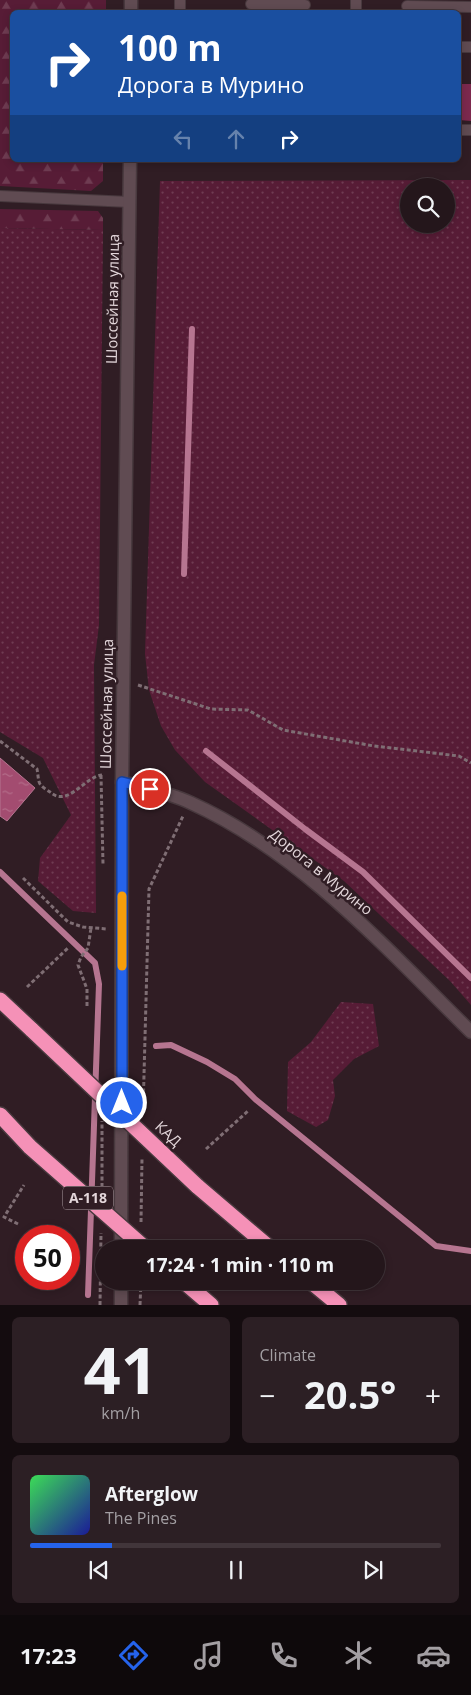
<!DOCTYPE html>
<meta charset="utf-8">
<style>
body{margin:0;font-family:"Open Sans",sans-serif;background:#2c1f24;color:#f1f3f6;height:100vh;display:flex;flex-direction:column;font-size:19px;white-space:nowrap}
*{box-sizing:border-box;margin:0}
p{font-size:16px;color:#a39fa3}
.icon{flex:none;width:28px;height:28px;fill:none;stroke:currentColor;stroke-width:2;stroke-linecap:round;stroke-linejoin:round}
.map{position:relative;height:1305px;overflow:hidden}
.drawer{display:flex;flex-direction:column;gap:12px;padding:12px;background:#140c0f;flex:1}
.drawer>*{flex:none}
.banner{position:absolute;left:10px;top:10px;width:451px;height:152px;border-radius:8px;box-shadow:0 2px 8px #0003,0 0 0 1px #41353a;background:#1a4fa0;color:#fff;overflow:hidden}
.fabs{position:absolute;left:400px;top:178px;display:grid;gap:10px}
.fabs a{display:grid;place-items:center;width:55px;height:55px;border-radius:50%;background:#24161b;box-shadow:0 2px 8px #0003,0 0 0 1px #41353a;font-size:25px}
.speed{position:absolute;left:15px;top:1225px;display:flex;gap:10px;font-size:25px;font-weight:700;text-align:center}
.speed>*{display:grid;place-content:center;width:65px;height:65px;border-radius:50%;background:#24161b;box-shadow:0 2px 8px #0003,0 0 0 1px #41353a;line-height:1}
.speed .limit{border:8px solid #d22;background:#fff;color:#111}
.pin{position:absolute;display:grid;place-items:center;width:42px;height:42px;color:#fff;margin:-21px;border:2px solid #fff;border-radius:50%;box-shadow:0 1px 5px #0007}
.me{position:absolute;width:55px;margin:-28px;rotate:0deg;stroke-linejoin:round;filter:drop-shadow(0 0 4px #0008)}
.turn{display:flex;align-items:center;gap:18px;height:105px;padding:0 25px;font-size:22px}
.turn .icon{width:65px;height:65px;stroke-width:2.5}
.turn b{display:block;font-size:35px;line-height:42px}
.lanes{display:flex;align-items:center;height:48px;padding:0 25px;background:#0003;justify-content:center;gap:25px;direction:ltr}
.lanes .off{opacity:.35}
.big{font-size:38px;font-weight:700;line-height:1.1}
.drawer .widget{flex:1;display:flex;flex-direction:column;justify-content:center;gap:8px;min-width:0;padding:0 18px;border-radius:8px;background:#2c1f24}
.drawer .dial{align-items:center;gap:0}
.dial b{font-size:65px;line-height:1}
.song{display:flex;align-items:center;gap:15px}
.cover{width:60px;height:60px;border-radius:8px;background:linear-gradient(135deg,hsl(130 70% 55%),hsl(240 70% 35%))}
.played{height:5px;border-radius:2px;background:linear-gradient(90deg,#2563eb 20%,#41353a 20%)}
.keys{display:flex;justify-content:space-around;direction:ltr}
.heat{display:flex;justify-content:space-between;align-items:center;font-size:28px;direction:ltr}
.drawer .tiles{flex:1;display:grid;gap:12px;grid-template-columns:1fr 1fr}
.widget:last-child{grid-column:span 2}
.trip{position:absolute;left:95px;top:1240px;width:290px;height:50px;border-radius:25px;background:#24161b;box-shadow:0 2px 8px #0003,0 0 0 1px #41353a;font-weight:700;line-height:50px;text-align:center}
.tab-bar{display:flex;height:80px;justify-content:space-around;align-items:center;background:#0e090b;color:#a39fa3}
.tab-bar .icon{width:35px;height:35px}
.tab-bar .selected{color:#2563eb}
.tab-bar b{font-size:22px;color:#f1f3f6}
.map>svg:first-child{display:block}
.grass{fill:url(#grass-dots);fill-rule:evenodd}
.forest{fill:url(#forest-firs)}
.water{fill:url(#water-ripples);stroke:#b67590}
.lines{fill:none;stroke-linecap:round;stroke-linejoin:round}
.stream{stroke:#b67590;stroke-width:6}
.building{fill:#7c294e}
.service-casing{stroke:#48393e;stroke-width:12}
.tertiary-casing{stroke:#48393e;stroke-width:15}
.secondary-casing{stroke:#48393e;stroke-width:15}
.motorway-casing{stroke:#48393e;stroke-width:18}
.path{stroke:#7f6e74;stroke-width:3;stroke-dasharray:4 2.5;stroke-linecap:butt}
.service{stroke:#604b52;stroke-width:10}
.tertiary{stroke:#604b52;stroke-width:12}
.secondary{stroke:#604b52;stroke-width:12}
.motorway{stroke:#f591b7;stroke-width:15}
.motorway-bridge-casing{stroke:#48393e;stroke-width:18;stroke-linecap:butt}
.motorway-bridge{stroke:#f591b7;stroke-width:15}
.route-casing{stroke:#184099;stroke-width:12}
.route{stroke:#2563eb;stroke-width:9}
.slow{stroke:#f59e0b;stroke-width:9}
.labels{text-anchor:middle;stroke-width:5;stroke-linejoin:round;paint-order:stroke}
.shield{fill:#301d24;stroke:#ad9ea3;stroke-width:1}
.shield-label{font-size:14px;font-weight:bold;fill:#e3d6da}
.street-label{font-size:15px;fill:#e3d6da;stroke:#301d24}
</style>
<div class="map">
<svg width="471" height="1305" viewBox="0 0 471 1305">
<defs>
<pattern id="grass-dots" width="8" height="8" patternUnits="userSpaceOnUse" patternTransform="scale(1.25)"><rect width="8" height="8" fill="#571c36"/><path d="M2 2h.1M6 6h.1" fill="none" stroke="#6f3c52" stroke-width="1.8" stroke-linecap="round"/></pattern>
<pattern id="forest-firs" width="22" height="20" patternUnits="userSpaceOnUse" patternTransform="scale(1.25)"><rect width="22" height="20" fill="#571c36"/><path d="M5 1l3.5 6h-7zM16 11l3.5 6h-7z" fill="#6f3c52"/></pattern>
<pattern id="water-ripples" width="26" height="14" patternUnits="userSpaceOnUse" patternTransform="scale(1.25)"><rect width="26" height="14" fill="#a34c70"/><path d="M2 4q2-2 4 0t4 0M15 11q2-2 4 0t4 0" fill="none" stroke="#b46d8a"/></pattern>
</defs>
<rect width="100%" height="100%" fill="#301d24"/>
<path class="grass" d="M471,180V1005L450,981L344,881L205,782L175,750L161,726L149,690L145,654L160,181ZM446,186V224H409V186Z
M0,228L103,230L99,625L94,665L96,913L73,911L38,881L40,858L71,815L43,758L0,732Z
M341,1002L373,1004L379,1046L354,1059L333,1080L335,1096L328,1120L316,1127L287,1111L288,1062L311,1042Z"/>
<path class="forest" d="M0,0H106V12H12V160H103V181L91,191L0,186Z
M0,209L98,211L103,218V230L0,228Z"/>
<path class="water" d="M0,758L35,788L7,821L0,816Z"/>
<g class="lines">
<path class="stream" d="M184,574L192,329
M206,751L305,829L363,872L471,978
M0,872L95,963L99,984L88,1295
M156,1046L171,1045L207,1062L235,1079L255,1099L436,1246L471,1251"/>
</g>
<path class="building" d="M459,84H471V121L459,120Z"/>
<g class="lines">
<defs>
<path id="service" d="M180,0V12
M251,4L305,5
M407,6L471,7
M356,12V0
M459,47H471
M459,130H471
M0,196L130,202"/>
<path id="tertiary" d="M122,782C145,788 170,793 191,803C300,852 387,949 471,1032"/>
<path id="secondary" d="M131,12V0
M121,1249L122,782L130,160
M121,1305V1281"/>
<path id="motorway" d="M0,1000L32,1030
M0,1115L30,1147
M197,1186L271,1249
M183,1281L211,1305
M310,1281L339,1305"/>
</defs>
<use href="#service" class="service-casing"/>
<use href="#tertiary" class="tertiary-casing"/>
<use href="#secondary" class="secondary-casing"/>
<use href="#motorway" class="motorway-casing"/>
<path class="path" d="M138,685L211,709L248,710L283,730L374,746L459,756L471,763
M0,741L37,769C38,773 38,781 40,784C42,787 47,790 50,792C68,808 84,777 102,775
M101,775L103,864
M23,878L68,922L83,927L107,929
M27,987L69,947
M87,1006V989L78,965L81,957L88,948L91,928
M143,1112L149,889L183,816
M206,1149L248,1111
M102,1187V1121
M141,1222L142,1158
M18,1224L4,1217L24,1185
M100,1305L101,1233
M140,1305L141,1281"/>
<use href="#service" class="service"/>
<use href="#tertiary" class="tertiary"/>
<use href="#secondary" class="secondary"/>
<use href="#motorway" class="motorway"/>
<defs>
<path id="motorway-bridge" d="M32,1030L197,1186
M30,1147L146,1249"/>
</defs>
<use href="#motorway-bridge" class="motorway-bridge-casing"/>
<use href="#motorway-bridge" class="motorway-bridge"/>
</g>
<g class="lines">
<defs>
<path id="route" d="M122,1103V782L150,789"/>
</defs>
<use href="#route" class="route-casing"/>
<use href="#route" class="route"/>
<path class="slow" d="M122,966V896"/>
</g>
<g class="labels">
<rect class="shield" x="63" y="1186.5" width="50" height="23" rx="4"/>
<g class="shield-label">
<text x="88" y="1203">А-118</text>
</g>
<g class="street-label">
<text transform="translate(113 299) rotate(-89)" y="5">Шоссейная улица</text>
<text transform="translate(107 704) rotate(-89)" y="5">Шоссейная улица</text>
<text transform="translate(321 872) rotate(39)" y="5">Дорога в Мурино</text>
<text transform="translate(168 1134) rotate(43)" y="5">КАД</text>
</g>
</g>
</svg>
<div class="fabs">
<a><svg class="icon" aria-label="search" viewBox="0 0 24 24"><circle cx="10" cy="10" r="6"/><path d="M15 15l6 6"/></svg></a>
</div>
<div class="speed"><div class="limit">50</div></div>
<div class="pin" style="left:150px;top:789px;background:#d93025"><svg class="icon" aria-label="arrive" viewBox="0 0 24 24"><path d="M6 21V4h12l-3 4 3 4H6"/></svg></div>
<svg class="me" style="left:122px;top:1103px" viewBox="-20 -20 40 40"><circle r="17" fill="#2563eb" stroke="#fff" stroke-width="3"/><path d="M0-11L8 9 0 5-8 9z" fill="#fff"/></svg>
<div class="trip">17:24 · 1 min · 110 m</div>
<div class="banner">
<div class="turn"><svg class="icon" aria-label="right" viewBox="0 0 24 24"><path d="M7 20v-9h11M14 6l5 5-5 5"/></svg><div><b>100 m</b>Дорога в Мурино</div></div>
<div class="lanes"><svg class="icon off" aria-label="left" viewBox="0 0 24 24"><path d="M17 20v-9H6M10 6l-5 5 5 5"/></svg><svg class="icon off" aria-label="ahead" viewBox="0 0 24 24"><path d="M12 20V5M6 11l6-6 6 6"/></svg><svg class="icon" aria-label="right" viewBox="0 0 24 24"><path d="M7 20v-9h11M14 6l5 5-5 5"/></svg></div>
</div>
</div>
<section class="drawer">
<div class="tiles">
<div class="widget dial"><b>41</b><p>km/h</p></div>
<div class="widget"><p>Climate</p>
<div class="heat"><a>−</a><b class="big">20.5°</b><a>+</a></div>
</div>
<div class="widget">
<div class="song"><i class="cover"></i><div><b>Afterglow</b><p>The Pines</p></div></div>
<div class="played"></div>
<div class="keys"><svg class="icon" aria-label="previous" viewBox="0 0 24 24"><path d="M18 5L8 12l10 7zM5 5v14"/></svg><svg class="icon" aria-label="pause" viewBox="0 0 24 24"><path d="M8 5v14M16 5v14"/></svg><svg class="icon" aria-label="next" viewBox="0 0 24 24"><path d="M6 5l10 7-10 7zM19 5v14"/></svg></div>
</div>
</div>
</section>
<nav class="tab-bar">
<b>17:23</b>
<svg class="icon selected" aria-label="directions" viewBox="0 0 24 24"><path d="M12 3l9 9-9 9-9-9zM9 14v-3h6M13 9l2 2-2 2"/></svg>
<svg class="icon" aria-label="music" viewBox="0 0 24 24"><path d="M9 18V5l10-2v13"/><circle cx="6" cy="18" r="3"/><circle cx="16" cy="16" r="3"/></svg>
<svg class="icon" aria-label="phone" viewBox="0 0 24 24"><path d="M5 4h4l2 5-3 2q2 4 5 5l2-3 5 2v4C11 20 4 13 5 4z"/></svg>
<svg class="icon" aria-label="climate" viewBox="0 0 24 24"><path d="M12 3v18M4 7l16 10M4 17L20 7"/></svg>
<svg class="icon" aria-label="car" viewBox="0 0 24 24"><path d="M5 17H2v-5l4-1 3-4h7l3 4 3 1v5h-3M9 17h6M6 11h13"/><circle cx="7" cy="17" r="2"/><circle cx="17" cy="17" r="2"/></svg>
</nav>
